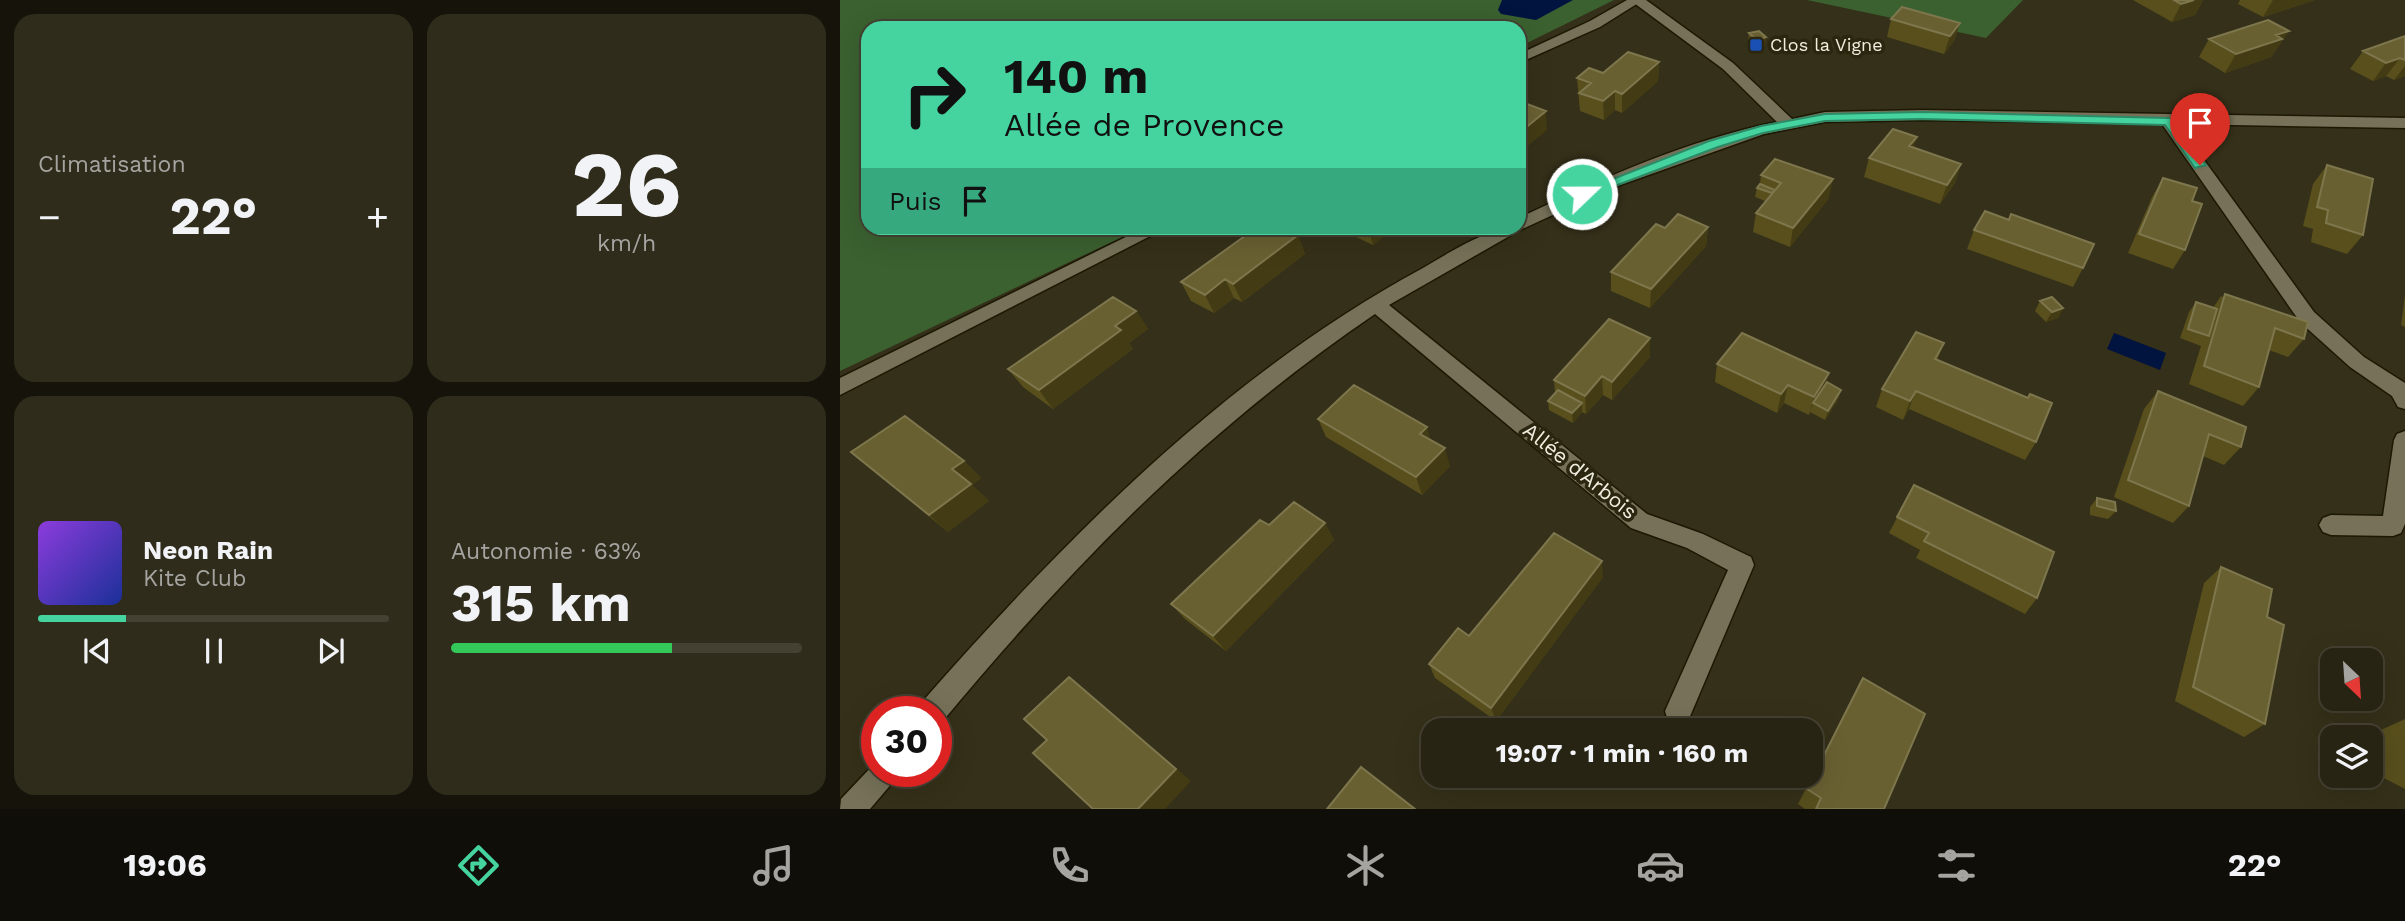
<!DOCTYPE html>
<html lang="fr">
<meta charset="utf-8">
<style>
body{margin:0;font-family:"Work Sans",sans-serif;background:#302c1c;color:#f1f3f6;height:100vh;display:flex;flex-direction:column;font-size:26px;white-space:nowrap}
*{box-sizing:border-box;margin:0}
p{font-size:23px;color:#a5a4a0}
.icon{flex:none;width:38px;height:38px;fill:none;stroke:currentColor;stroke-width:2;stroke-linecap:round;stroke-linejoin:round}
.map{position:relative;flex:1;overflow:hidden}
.side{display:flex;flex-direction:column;gap:14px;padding:14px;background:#16140a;width:840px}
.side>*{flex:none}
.top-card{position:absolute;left:21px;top:21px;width:665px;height:214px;border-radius:21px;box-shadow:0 7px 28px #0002,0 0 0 2px #444133;background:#45d49f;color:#111;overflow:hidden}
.needle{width:46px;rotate:155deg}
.tools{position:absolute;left:1480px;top:648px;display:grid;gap:14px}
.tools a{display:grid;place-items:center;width:63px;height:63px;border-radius:14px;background:#282413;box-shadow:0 7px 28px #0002,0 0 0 2px #444133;font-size:35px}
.speed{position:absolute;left:21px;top:696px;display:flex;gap:14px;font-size:35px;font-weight:700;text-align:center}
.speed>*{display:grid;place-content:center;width:91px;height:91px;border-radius:50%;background:#282413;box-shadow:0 7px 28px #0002,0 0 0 2px #444133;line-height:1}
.speed .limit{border:10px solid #d22;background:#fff;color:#111}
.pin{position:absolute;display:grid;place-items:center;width:60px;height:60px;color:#fff;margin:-72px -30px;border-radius:50% 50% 50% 0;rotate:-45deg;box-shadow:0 0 7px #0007}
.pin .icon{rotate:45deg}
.me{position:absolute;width:77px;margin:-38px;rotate:68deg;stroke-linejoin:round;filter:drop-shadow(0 0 5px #0008)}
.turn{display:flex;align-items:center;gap:24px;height:147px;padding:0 28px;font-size:32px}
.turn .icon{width:91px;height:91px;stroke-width:2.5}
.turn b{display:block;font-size:49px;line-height:60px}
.then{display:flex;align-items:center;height:66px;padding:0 28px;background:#0003;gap:14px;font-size:26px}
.big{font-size:52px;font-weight:700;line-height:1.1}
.side .card{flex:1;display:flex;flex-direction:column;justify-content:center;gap:10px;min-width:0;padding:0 24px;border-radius:21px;background:#302c1c}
.side .dial{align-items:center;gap:0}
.dial b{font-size:91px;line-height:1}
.song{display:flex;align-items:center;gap:21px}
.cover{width:84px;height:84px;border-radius:10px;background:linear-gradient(135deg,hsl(270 70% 55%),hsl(230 70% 35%))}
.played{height:7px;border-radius:4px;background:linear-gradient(90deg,#45d49f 25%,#444133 25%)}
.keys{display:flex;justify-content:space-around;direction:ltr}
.heat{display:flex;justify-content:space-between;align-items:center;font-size:38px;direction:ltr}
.charge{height:10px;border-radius:5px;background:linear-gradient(90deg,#34c759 63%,#444133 0)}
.side .tiles{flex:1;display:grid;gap:14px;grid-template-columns:repeat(2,1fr)}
.trip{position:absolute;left:581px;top:718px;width:402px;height:70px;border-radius:21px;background:#282413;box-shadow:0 7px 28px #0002,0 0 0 2px #444133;font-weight:700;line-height:70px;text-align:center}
.menu{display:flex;height:112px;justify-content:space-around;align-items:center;background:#100e08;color:#a5a4a0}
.menu .icon{width:49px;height:49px}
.menu .on{color:#45d49f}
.menu b{font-size:32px;color:#f1f3f6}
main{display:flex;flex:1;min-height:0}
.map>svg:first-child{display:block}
.forest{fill:#3b6130}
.water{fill:#01133f}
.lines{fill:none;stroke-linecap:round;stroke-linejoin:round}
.street-casing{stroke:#1d1803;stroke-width:3}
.secondary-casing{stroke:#1d1803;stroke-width:3}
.street{fill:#767158;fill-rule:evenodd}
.secondary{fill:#767158;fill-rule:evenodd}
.wall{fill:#584f1d}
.shaded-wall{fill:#433b13}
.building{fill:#696032;stroke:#7e764d;stroke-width:2}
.route{fill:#45d49f;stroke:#2d8a67;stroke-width:2}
.transit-dot{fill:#1a4fb4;stroke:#2b260f;stroke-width:2.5}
.labels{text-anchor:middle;stroke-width:7;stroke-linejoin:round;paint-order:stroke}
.far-poi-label{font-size:18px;fill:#efedde;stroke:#2b260f;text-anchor:start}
.street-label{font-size:21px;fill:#efedde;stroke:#2b260f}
</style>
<main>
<section class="side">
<div class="tiles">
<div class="card"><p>Climatisation</p>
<div class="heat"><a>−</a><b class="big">22°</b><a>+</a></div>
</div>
<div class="card dial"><b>26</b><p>km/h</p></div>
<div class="card">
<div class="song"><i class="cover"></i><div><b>Neon Rain</b><p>Kite Club</p></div></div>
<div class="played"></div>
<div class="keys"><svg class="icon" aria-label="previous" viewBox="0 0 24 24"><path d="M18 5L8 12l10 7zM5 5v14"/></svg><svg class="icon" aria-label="pause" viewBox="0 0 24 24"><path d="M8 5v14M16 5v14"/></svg><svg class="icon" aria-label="next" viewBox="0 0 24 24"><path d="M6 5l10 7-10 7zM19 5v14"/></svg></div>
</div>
<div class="card"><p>Autonomie · 63%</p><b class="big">315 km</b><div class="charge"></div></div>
</div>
</section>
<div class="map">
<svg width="1565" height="809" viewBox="0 0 1565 809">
<rect width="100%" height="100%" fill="#353019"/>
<path class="forest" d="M0,0H774L679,47V28H28V228H301L0,371Z
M967,0H1183L1146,38Z"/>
<path class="water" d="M662,0H733L696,20L661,14L658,10Z
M1274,333L1326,353L1320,370L1267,349Z"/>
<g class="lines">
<defs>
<path id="street" d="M790,0H806L893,63L952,119L985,112L1082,110L1565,118V128L1338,124L1474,312L1524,357L1565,383V409L1558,407L1552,396L1510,367L1460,322L1322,124L1082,120L985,122L924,134L769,189L680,230L549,305L807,514L863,534L911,557L914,565L848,721L838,724L828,721L825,711L888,570L847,548L791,528L535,314C366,429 232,565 102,722L96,724V712H79L82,702C228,536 387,374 583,268C613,251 645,228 679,228V218C761,179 847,140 937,122L883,69Z
M1565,431V524L1561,533L1553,536L1491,535L1483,532L1479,525L1483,518L1491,515L1543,516L1554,440L1557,434Z
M37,761V772H57L53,782L30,809H0L1,799Z"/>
<path id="secondary" d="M787,0H803L760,27L679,63V54L750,21Z
M304,228H326L0,395V378Z"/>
</defs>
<use href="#street" class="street-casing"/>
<use href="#secondary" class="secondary-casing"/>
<use href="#street" class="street"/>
<use href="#secondary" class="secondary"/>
</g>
<path class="wall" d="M1293,0H1363L1355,15L1332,22Z
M1400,0H1475L1423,17L1398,4Z
M1051,19L1120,23L1114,41L1104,54L1047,37Z
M1449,31L1431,57L1385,73L1359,57L1369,39Z
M909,33L925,46L916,49L908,43Z
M1565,36V76L1554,80L1546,76L1533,81L1510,69L1523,51Z
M819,62L818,81L782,113L775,110L764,120L740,111L737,78Z
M1077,137L1073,148L1121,164L1115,183L1100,204L1024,177L1029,158Z
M1487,165L1523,235L1507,254L1471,242L1473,229L1463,226L1473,184Z
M921,175L989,198L950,247L913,232L916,213L925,201L915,197L917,188L920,184Z
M1323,178L1352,201L1345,250L1333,269L1288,253L1312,197Z
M868,227L866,246L810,308L771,291V272L825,228Z
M479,228H549L550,231L533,245L497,228L491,233Z
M1134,230L1243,268L1233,287L1127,249Z
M458,235L465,254L402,302L394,298L374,313L351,301L341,282Z
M1385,294L1464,339L1448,357L1429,350L1419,387L1403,406L1349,384L1361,346L1340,338L1349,312L1356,302L1373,308L1381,296L1383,297Z
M1565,295V327L1561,325Z
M1200,301L1223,308L1218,318L1206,322L1195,311Z
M296,311L308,329L289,343L293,349L213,409L183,387L168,369Z
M810,338V357L772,400L763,395L746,414L742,412L733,423L709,410L708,401L715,394L714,380Z
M1104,343L1097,360L1188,398L1196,442L1185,460L1069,409L1063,420L1036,407L1042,389Z
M877,364L987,382L998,400L985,420L970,412L969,415L944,403L937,413L875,382Z
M1318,391L1401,447L1384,465L1363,456L1349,506L1333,523L1274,497L1304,409Z
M478,419L590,440L610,466L582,495L486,437Z
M11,452L124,461L141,478L132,485L149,501L108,532Z
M1074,485L1197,598L1185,614L1076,558L1080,550L1049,533Z
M1257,498L1276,511L1268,519L1250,515V507Z
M485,523L494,540L386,651L345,619L331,604L429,525Z
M1381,567L1427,617L1425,724L1404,737L1335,701L1364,583Z
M763,577L656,721L595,678L589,664L629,636Z
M1023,678L1044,809H965L958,804Z
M1565,719V789L1538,775L1541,730Z"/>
<path class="shaded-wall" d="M1354,0H1363L1355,15L1332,22L1341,4Z
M1433,0H1475L1423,17Z
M1120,23L1114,41L1104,54L1110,36Z
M1449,31L1431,57L1385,73L1396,54L1436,35Z
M926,37L925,46L916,49L917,40Z
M1560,58L1546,76L1533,81L1546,63Z
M819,62L818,81L782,113V94Z
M1565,66V76L1554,80Z
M775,91V110L764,120L763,101Z
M706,111L707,130L679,153V133Z
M1077,137L1071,156L1069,146Z
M1121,164L1115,183L1100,204L1107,185Z
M993,179L989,198L950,247L953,228Z
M868,227L866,246L810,308L811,289Z
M489,228H497L491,233Z
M528,228H549L550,231L533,245Z
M458,235L465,254L402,302L393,284Z
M385,279L394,298L374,313L365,295Z
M1223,308L1218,318L1206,322L1212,312Z
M296,311L308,329L289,343L293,349L213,409L199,390L275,326Z
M810,338V357L772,400V382Z
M989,373L984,391L973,403L969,415L974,397Z
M762,376L763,395L746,414L745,396Z
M948,385L944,403L937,413L941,394Z
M1001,390L998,400L985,420L988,411Z
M1076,391L1069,409L1063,420L1070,401Z
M742,403V412L733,423L732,413Z
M587,427L592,445L580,434Z
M605,448L610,466L582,495L576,477Z
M124,461L141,478L132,485L149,501L108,532L89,515L112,469Z
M485,523L494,540L386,651L373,636Z
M762,561L763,577L656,721L651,708Z
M229,677L351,781L325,809H298Z"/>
<path class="building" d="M1334,0H1354L1341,4Z
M1062,7L1120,23L1110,36L1051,19Z
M1428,20L1449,31L1436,35L1442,39L1396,54L1369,39Z
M919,31L926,37L917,40L909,33Z
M1565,36V60L1560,58L1546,63L1523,51Z
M788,52L819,62L782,94L775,91L763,101L739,93L751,83L737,78L749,68L763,73Z
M679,101L706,111L679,133Z
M1053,129L1077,137L1069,146L1121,164L1107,185L1029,158Z
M935,159L993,179L953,228L916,213L941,183L921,175Z
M1487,165L1533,179L1523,235L1486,223L1488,210L1477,207Z
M1323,178L1357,188L1352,201L1362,204L1345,250L1299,234Z
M920,184L935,190L932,193L917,188Z
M1145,211L1169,220L1171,214L1254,244L1243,268L1134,230Z
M838,214L868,227L811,289L771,272L816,224L825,228Z
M416,228H443L458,235L393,284L385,279L365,295L341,282Z
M1385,294L1468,322L1464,339L1435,328L1419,387L1364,366Z
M273,297L296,311L275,326L281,330L199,390L168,369Z
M1212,297L1223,308L1212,312L1200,301Z
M1356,302L1377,309L1369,336L1348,329Z
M769,319L810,338L772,382L762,376L745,396L714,380Z
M1076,332L1104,343L1095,359L1188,398L1190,394L1212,403L1196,442L1076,391L1070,401L1042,389Z
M902,333L989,373L974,397L948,385L941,394L877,364Z
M987,382L1001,390L988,411L973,403Z
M514,385L587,427L580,434L605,448L576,477L478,419Z
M718,390L742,403L732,413L708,401Z
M1318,391L1406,427L1401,447L1369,434L1349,506L1288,480Z
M65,416L124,461L112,469L131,484L89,515L11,452Z
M1074,485L1214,552L1197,598L1084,541L1089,533L1057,517Z
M1257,498L1275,502L1276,511L1257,506Z
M454,502L485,523L373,636L331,604L420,520L429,525Z
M714,533L762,561L651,708L589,664L618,628L629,636Z
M1381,567L1432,589L1427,617L1444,625L1425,724L1353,687Z
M229,677L336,769L298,809H253L193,753L207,740L184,719Z
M1023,678L1085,714L1044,809H976L981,798L967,789Z
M521,767L575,809H487Z"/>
<path class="route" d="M1082,112L1329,118L1333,119L1366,165L1355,168L1325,125L1082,119L985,121L923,133L878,147L746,197L735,194L869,141L921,126L985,114Z"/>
<rect class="transit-dot" x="909" y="38" width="14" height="14" rx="3.5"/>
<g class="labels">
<g class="far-poi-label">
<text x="930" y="51">Clos la Vigne</text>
</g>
<g class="street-label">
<text transform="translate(740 471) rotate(39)" y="7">Allée d'Arbois</text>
</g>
</g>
</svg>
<div class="tools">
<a><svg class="needle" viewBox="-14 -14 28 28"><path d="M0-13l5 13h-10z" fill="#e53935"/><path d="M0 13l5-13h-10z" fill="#a5a4a0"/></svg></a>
<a><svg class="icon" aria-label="layers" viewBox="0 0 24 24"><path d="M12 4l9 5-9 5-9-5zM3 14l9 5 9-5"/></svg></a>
</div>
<div class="speed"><div class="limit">30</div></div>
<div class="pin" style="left:1360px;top:165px;background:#d93025"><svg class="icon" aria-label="arrive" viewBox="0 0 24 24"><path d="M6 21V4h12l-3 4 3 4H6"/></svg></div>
<svg class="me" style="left:742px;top:194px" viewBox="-20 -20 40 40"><circle r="17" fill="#45d49f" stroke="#fff" stroke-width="3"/><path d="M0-11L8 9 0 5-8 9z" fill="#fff"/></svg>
<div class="trip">19:07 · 1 min · 160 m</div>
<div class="top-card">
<div class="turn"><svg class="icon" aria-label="right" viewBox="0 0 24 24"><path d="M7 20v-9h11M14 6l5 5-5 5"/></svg><div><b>140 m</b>Allée de Provence</div></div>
<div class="then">Puis<svg class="icon" aria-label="arrive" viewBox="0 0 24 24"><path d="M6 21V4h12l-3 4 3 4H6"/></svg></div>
</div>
</div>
</main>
<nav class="menu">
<b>19:06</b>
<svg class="icon on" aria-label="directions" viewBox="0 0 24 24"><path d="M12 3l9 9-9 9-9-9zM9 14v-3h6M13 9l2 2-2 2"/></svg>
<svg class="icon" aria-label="music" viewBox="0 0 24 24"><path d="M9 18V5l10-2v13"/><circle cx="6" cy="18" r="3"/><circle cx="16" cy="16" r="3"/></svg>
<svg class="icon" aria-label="phone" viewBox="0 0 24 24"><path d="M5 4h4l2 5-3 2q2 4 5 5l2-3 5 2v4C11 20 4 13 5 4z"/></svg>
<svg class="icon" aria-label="climate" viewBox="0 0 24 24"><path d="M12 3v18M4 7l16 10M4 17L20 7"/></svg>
<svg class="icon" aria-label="car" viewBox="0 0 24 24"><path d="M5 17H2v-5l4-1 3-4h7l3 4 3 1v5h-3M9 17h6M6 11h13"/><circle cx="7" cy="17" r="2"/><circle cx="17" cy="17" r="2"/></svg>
<svg class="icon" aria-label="filters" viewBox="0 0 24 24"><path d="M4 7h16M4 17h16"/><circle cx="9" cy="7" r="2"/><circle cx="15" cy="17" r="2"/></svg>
<b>22°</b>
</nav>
